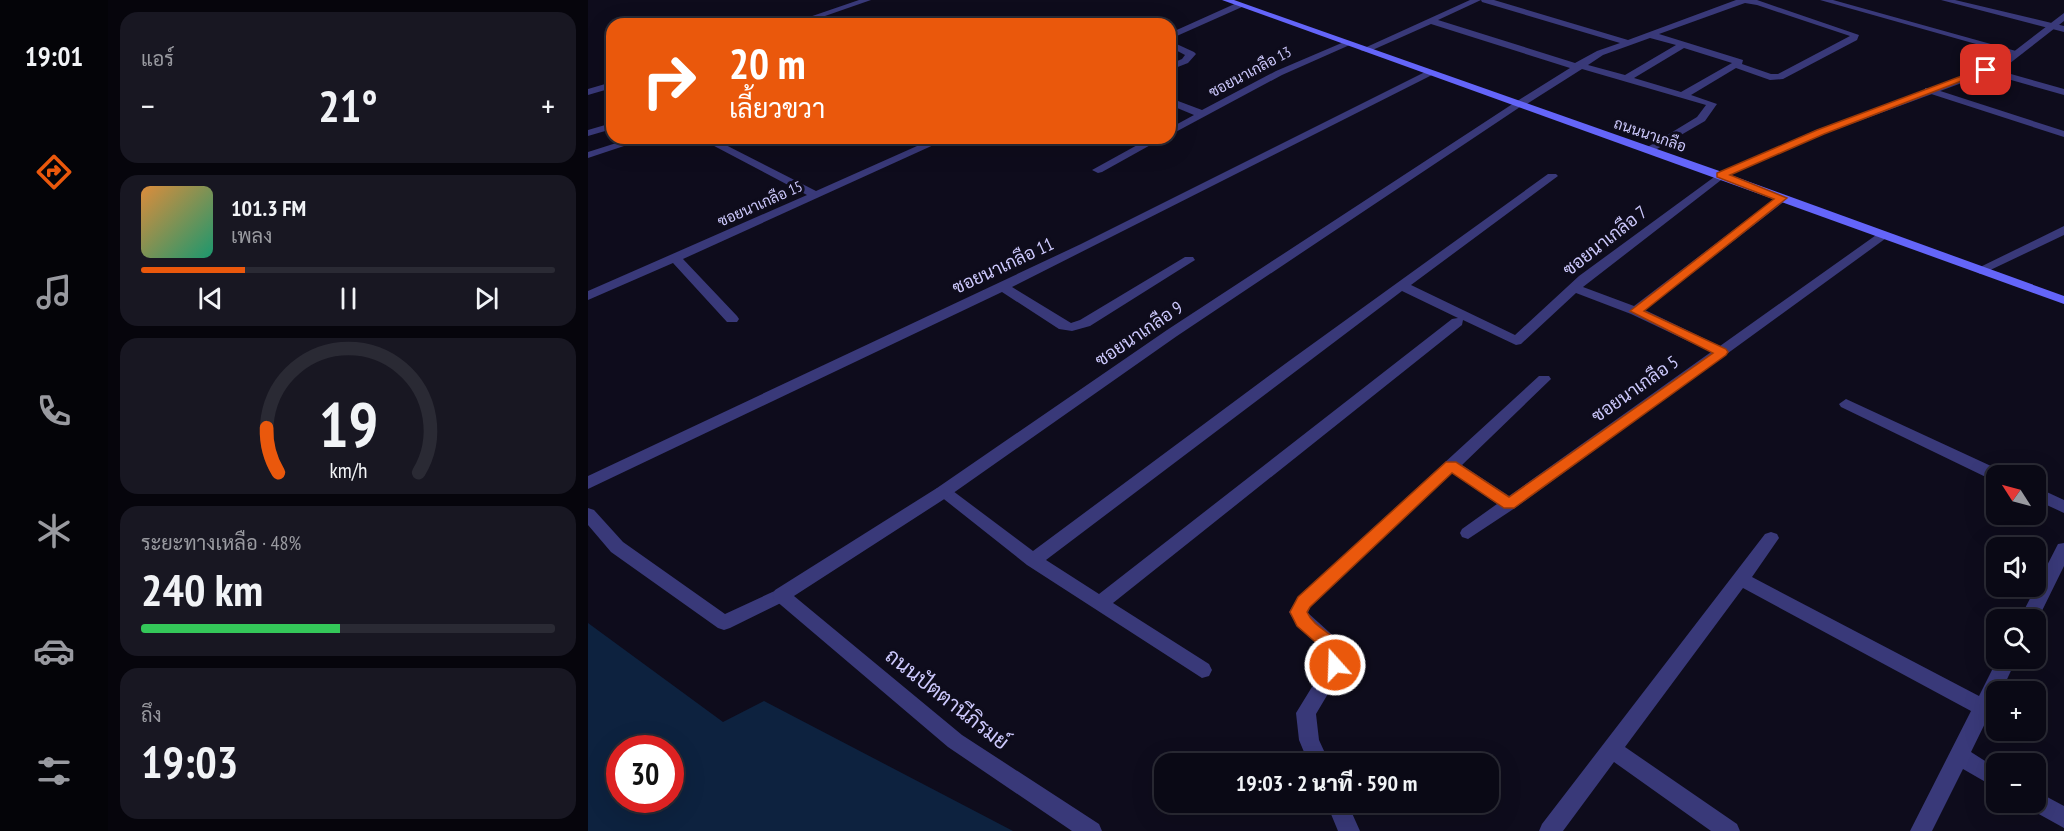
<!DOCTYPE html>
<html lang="th">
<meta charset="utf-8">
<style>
body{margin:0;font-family:"PT Sans Narrow",Sarabun,sans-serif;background:#181722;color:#f1f3f6;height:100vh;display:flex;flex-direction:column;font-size:22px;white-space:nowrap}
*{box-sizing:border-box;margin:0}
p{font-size:20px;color:#999aa0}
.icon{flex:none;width:33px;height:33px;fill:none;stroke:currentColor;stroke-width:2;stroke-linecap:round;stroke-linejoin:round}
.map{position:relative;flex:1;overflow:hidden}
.sheet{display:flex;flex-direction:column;gap:12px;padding:12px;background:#06050c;width:480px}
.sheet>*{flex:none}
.banner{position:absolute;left:18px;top:18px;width:570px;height:126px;border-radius:18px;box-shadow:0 6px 24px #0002,0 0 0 2px #2a2a34;background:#ea580c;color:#fff;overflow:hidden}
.needle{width:39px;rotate:306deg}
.tools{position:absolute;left:1398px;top:465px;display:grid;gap:12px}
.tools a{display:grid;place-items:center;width:60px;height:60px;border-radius:12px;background:#0a0915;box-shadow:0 6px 24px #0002,0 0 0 2px #2a2a34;font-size:30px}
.speed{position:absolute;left:18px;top:735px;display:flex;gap:12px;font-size:30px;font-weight:700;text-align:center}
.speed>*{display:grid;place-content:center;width:78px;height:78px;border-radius:50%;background:#0a0915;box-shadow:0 6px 24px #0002,0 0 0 2px #2a2a34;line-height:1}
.speed .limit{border:9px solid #d22;background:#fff;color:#111}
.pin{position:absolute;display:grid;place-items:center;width:51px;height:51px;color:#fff;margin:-26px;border-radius:12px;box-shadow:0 3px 9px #0006}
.me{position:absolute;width:66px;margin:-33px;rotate:340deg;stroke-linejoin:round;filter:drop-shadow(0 0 4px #0008)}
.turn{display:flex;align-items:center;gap:21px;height:126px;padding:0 24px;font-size:27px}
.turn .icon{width:78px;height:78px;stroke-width:2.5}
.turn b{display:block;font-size:42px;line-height:51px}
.big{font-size:45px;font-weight:800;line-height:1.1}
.sheet .tile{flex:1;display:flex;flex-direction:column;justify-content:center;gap:9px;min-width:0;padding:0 21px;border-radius:18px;background:#181722}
.sheet .dial{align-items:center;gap:0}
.dial svg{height:156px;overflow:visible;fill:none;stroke:#2a2a34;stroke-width:7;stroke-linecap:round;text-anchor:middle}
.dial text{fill:#f1f3f6;stroke:none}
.song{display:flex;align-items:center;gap:18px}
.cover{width:72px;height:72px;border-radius:9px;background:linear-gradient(135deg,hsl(30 70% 55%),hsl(160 70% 35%))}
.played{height:6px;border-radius:3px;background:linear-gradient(90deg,#ea580c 25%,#2a2a34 25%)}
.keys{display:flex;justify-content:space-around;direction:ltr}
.heat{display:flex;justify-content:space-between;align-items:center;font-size:33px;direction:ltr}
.charge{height:9px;border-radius:4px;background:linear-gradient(90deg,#34c759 48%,#2a2a34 0)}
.trip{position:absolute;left:566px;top:753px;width:345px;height:60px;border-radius:18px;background:#0a0915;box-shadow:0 6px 24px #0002,0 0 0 2px #2a2a34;font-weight:800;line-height:60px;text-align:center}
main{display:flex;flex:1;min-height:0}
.tabs{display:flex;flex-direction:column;width:108px;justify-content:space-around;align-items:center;background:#040408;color:#999aa0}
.tabs .icon{width:42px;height:42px}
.tabs .selected{color:#ea580c}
.tabs b{font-size:27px;color:#f1f3f6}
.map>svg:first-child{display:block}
.water{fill:#0d223f;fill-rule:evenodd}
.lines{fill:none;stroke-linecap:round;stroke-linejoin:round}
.minor{fill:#393979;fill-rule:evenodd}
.tertiary{fill:#393979;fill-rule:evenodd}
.secondary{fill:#6465f9;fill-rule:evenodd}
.route{fill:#ea580c;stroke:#983908;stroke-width:1.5}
.labels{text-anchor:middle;stroke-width:6;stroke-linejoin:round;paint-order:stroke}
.far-street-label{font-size:15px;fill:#cdc9fd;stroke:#0e0c1c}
.street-label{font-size:18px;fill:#cdc9fd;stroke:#0e0c1c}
.near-street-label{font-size:21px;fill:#cdc9fd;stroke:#0e0c1c}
</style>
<main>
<nav class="tabs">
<b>19:01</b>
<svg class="icon selected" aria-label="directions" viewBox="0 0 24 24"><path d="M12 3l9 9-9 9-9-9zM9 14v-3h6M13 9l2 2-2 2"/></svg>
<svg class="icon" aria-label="music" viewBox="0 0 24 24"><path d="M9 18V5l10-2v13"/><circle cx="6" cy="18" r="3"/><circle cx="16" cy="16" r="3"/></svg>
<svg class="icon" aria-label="phone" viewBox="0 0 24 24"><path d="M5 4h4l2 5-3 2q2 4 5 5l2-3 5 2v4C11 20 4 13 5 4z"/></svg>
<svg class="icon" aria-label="climate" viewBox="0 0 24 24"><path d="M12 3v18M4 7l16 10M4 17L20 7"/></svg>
<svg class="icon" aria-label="car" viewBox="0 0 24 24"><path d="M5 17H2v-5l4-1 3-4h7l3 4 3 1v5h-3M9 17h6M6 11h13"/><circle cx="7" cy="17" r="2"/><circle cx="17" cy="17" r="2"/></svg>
<svg class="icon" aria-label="filters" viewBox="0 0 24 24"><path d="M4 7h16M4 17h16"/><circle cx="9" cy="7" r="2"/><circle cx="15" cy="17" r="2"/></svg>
</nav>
<section class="sheet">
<div class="tile"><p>แอร์</p>
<div class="heat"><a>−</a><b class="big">21°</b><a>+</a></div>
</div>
<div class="tile">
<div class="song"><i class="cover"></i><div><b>101.3 FM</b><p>เพลง</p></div></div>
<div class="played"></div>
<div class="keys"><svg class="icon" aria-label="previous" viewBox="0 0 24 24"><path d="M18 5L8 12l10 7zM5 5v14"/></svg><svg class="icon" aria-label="pause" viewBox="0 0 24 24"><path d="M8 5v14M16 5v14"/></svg><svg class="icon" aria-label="next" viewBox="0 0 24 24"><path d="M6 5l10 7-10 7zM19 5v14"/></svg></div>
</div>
<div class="tile dial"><svg viewBox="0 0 100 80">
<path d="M14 69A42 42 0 1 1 86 69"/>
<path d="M14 69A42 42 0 0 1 8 46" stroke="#ea580c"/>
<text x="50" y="56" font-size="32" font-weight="700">19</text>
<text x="50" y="72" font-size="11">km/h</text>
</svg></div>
<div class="tile"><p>ระยะทางเหลือ · 48%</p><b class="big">240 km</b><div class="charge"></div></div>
<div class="tile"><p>ถึง</p><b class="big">19:03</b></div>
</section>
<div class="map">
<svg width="1476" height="831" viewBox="0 0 1476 831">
<rect width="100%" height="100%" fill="#0e0c1c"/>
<path class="water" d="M0,623L135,722L176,701L425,831H0ZM32,748H82V800H32Z"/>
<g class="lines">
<path class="minor" d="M271,0H283L214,24H201Z
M882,0H906L1040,40L1148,0H1169L1271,35L1269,40L1195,79L1182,80L1148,68L1103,95L1129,104L1117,121L1062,153L1057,150L1058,148L1109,117L1118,105L994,69L934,107H926V103L982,68L843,24L780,52L772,50ZM893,0L894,2L1032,43L1009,51L987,63L850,20ZM1157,3L1169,5L1262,36L1190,74H1183L1154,64L1155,60L1071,34ZM1062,38L1088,45L1037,75L1000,65L1015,55ZM1096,48L1144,63L1093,92L1046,78Z
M1232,0H1245L1435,53L1427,55Z
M1353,0H1367L1476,26V32Z
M651,2L655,5L654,7L582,39V33Z
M582,41L606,52L608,54L600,63L582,70V64L594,59L597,55L582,47Z
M756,42L764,44L694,75L582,135V128L606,115L582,105V98L614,110L688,71Z
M1398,67L1476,89V95L1395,72L1393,70Z
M841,70L844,71V75L424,287L483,323L492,320L597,257H605L607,260L502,326L484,331L471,329L414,292L0,489V476L493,244Z
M24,82V88L0,95V89Z
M1337,88H1343L1476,131V137L1337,92Z
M24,123V129L0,136V130Z
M44,138H60L0,158V152Z
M111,138H124L228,191L347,138H361L95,259L149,316L151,319L149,322H139L85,263L0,300V291L219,195Z
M562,138H575L514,172L510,173L504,170Z
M1133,172L1137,173V177L995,287L1046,306L1190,196H1198V200L1057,310L1132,346L1291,233L1295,232L1301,236L927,508L880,539L874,537L872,533L874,529L909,504L864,473L722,607L720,613L751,641L758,651L757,665L728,714L731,740L742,764H721L711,740L708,713L738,664L739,653C725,639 710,630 701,612L710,597L951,376H961L963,379L874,465L921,496L1123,352L1043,314L988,293L933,344L928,345L875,320L874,325L525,603L621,664L624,670L621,676L614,678L439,565L347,492L349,488H361L445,551L701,361L960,174H968L970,176L823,285L927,335L991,276ZM814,291L870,318L864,319L511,594L458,560Z
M1476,226V235L1396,273L1392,274L1386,270Z
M1258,399L1416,472L1418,476H1408V481L1404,480L1253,407L1251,404Z
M1448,487L1476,500V513L1448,500Z
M0,508L6,510L35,542L137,614L193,588L199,590L202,595L199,600L142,628L136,630L130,628L23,552L0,525Z
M1183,532L1189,534L1191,538L1164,577L1391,696L1410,658H1429L1413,692H1408V701L1383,752L1408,768V788L1375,769L1344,831H1322L1383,711L1155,588L1037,747L1149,824L1152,831H1123L1026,762L975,831H951L954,824L1177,534Z
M1476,543V566L1448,623V620H1431L1470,544Z
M1448,791L1476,806V828L1440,808L1438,802H1448Z
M738,802H759L772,831H750Z"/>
<path class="tertiary" d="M1476,13V21L1417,67L1236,134L1137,177H1129L1127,175L1228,130L1411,63Z
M926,103L935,105L589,336L361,496L206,596L374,735L511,824L514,831H484L360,747L187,600L184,595L187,590L349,488L579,330Z"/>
<path class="secondary" d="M634,0H646L1137,173L1476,296V304Z"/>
</g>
<path class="route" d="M1395,68L1402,70L1236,134L1142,175L1199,198L1056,311L1138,349L1140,352L1138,355L926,508H916L864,473L722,607L719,612C726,629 749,634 758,651L753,670L747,672L741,670L739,665L740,653L709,626L702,612L710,597L858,462H868L921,497L1125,353L1042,311L1186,199L1129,177V173L1229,130Z"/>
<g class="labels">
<g class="far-street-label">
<text transform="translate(662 72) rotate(-28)" y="5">ซอยนาเกลือ 13</text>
<text transform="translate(1062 135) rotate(19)" y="5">ถนนนาเกลือ</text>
<text transform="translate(172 204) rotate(-24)" y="5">ซอยนาเกลือ 15</text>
</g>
<g class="street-label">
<text transform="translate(1017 241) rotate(-38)" y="6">ซอยนาเกลือ 7</text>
<text transform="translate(415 266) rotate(-25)" y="6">ซอยนาเกลือ 11</text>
<text transform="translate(551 334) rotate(-34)" y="6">ซอยนาเกลือ 9</text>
<text transform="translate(1047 389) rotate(-35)" y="6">ซอยนาเกลือ 5</text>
</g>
<g class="near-street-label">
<text transform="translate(359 699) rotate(38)" y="7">ถนนปัตตานีภิรมย์</text>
</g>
</g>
</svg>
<div class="tools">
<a><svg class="needle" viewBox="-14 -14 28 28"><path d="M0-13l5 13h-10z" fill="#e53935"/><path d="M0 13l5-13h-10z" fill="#999aa0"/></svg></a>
<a><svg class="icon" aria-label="sound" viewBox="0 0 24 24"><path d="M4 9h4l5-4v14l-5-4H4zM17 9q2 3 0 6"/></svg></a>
<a><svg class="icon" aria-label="search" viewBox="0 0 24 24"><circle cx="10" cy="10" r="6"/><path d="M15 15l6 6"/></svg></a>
<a>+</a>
<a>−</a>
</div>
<div class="speed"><div class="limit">30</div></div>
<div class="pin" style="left:1398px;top:70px;background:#d93025"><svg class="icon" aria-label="arrive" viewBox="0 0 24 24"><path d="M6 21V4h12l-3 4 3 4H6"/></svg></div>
<svg class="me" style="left:747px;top:665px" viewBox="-20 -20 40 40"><circle r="17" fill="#ea580c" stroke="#fff" stroke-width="3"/><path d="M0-11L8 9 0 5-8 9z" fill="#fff"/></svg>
<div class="trip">19:03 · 2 นาที · 590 m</div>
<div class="banner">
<div class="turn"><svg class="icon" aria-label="right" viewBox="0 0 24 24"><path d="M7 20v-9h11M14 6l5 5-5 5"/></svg><div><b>20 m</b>เลี้ยวขวา</div></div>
</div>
</div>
</main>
